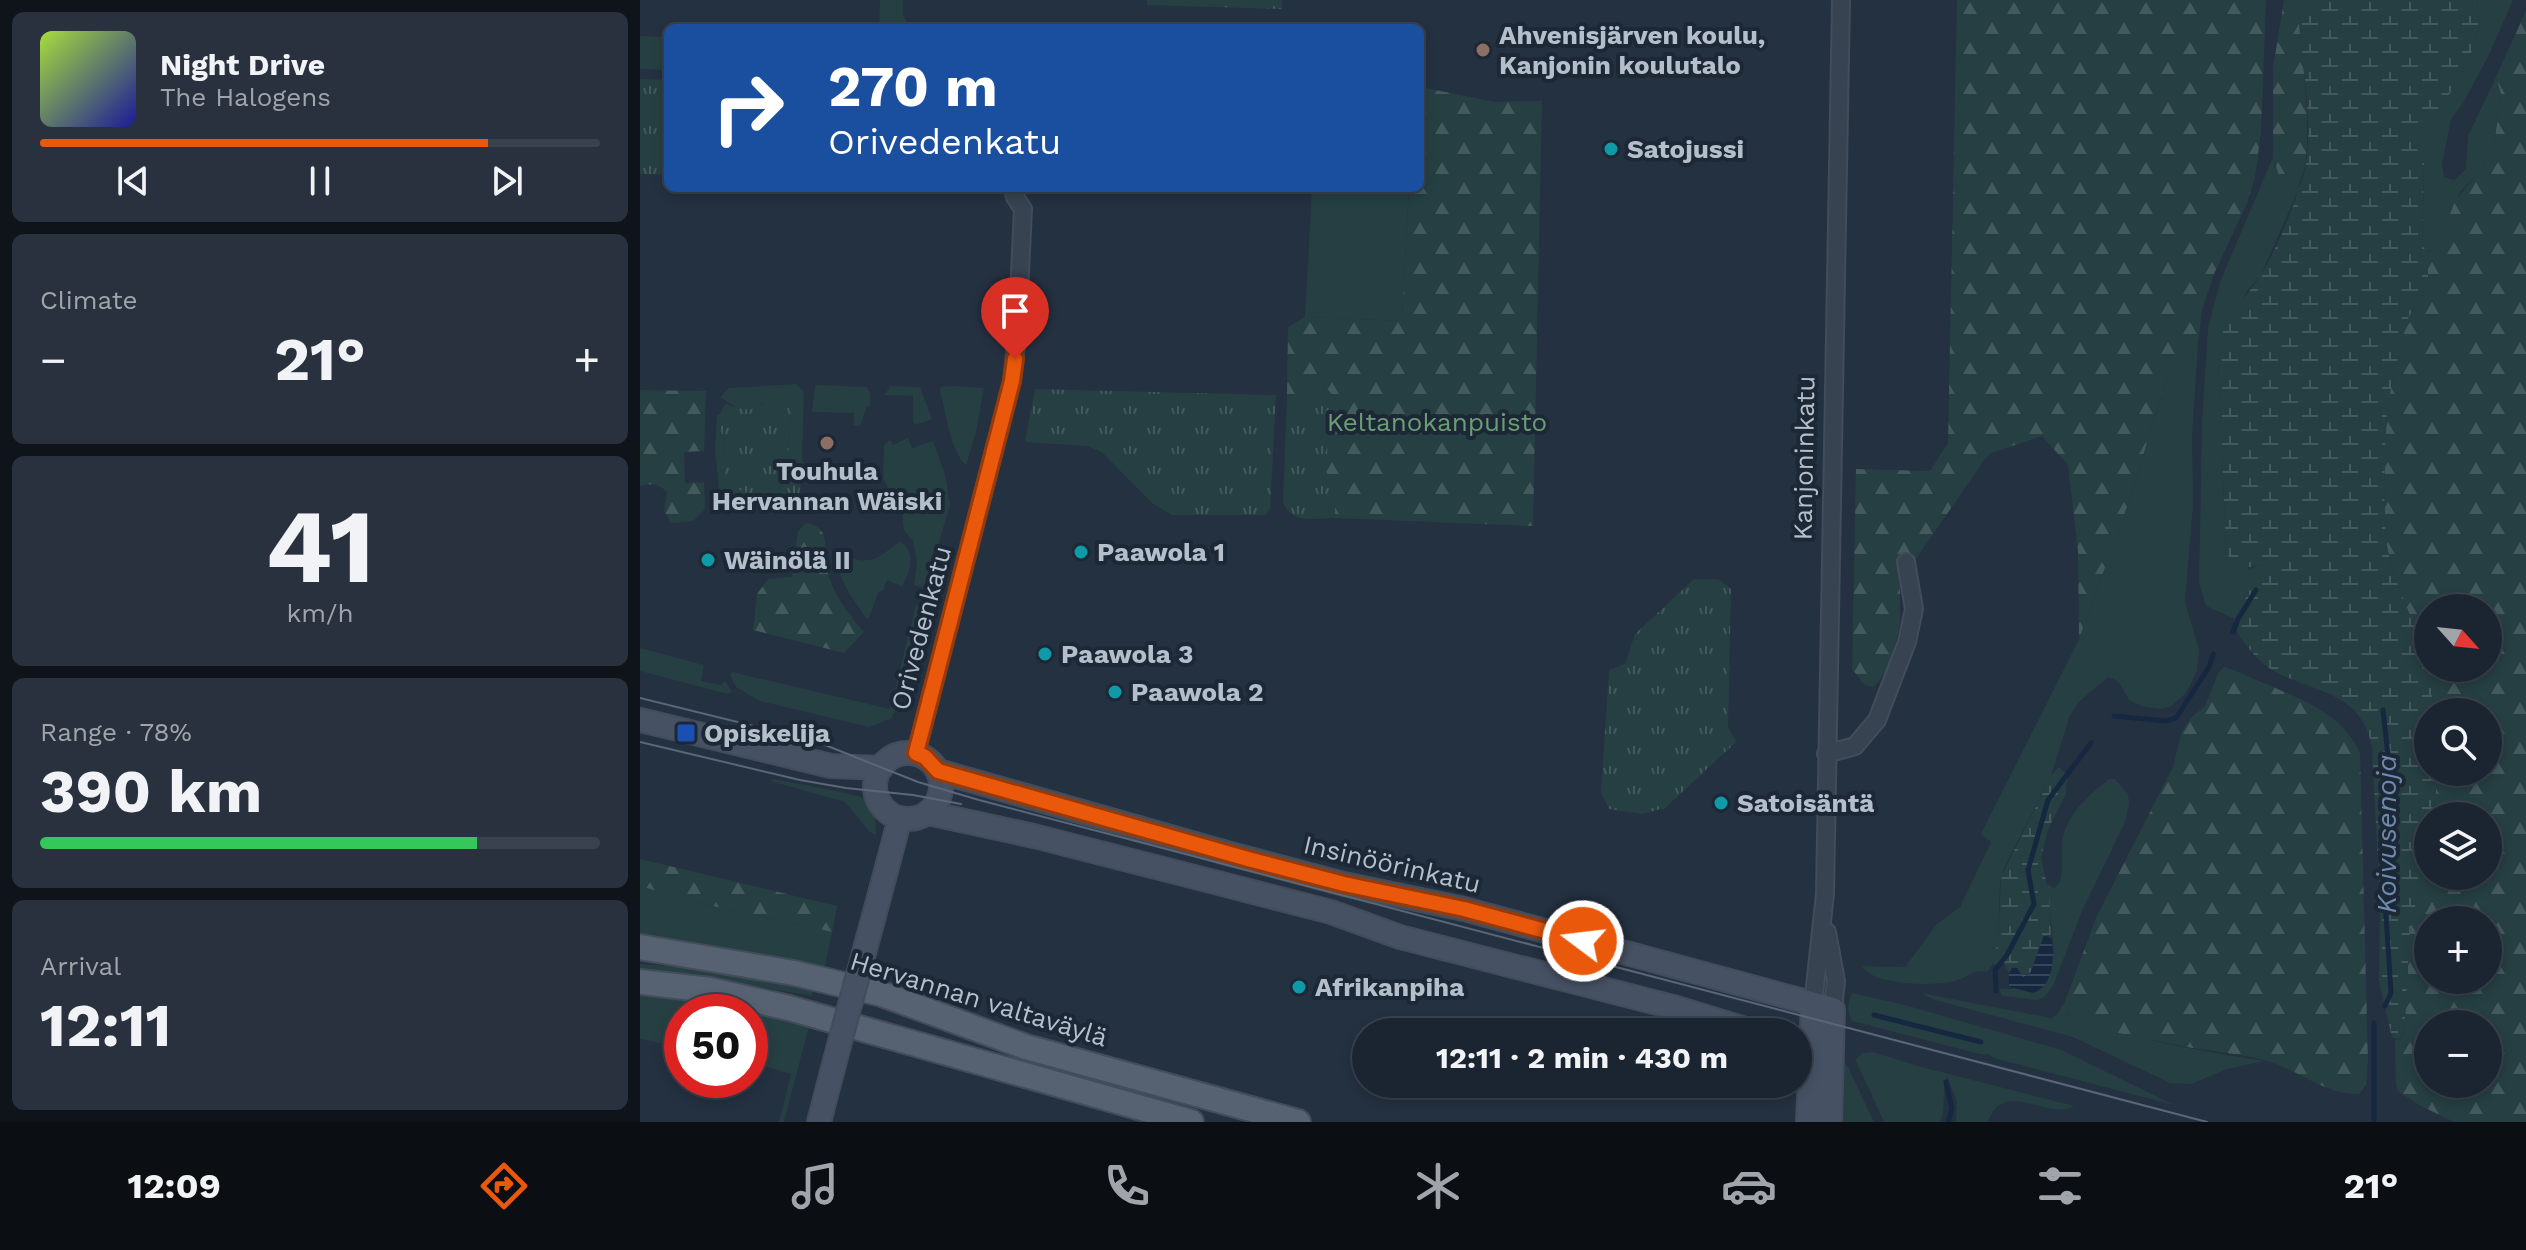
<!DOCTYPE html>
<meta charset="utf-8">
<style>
body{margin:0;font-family:"Work Sans",sans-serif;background:#28313d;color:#f1f3f6;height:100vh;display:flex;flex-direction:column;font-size:30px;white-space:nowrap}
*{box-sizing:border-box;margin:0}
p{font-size:26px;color:#a0a5ab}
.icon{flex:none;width:44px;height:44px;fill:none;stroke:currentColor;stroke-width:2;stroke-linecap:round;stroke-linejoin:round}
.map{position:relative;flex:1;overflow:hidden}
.details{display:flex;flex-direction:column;gap:12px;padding:12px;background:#0f141b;width:640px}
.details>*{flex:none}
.banner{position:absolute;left:24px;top:24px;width:760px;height:168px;border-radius:12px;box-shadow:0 4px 12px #0003,0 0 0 2px #39424d;background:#1a4fa0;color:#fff;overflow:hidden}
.needle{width:52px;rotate:117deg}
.tools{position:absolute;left:1774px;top:594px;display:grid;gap:16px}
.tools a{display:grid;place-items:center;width:88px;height:88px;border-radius:50%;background:#1b2531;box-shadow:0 4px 12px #0003,0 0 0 2px #39424d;font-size:40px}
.speed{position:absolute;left:24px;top:994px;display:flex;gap:16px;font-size:40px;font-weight:700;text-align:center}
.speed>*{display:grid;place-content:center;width:104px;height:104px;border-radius:50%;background:#1b2531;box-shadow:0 4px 12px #0003,0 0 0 2px #39424d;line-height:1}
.speed .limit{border:12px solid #d22;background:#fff;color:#111}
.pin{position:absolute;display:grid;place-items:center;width:68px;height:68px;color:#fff;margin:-82px -34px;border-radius:50% 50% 50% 0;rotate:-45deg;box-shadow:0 0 8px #0007}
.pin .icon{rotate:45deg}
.me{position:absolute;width:88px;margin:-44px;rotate:285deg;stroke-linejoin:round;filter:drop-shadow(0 0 6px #0008)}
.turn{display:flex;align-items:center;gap:28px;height:168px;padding:0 32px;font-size:36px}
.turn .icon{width:104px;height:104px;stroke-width:2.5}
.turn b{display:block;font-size:56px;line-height:68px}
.big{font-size:60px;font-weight:700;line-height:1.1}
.details .tile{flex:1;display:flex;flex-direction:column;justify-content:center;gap:12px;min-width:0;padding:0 28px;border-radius:12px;background:#28313d}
.details .dial{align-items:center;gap:0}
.dial b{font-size:104px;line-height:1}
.song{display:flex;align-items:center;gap:24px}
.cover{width:96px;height:96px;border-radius:12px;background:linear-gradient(135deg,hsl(80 70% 55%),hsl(240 70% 35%))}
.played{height:8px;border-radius:4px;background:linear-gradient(90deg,#ea580c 80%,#39424d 80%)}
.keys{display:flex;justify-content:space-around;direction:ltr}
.heat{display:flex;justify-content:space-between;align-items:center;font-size:44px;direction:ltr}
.charge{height:12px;border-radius:6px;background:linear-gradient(90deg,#34c759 78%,#39424d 0)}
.trip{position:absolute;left:712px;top:1018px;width:460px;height:80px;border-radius:40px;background:#1b2531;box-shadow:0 4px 12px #0003,0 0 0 2px #39424d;font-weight:700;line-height:80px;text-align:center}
.dock{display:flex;height:128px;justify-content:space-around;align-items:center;background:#0b0f14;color:#a0a5ab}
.dock .icon{width:56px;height:56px}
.dock .selected{color:#ea580c}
.dock b{font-size:36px;color:#f1f3f6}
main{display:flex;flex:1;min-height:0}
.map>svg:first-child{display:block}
.grass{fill:#263f42}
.forest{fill:url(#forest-firs);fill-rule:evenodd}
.wetland{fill:url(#wetland-marsh)}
.park{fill:url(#park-tufts)}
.water{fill:url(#water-rules)}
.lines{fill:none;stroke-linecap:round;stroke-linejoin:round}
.stream{stroke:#162840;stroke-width:5}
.street-casing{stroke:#424c5a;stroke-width:20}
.secondary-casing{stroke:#424c5a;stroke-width:26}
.primary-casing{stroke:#424c5a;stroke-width:28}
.street{stroke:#384351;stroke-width:16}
.secondary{stroke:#465264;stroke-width:22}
.primary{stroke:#566271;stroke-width:24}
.tram{stroke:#5a6778;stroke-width:2}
.secondary-bridge-casing{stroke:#424c5a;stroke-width:26;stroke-linecap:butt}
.secondary-bridge{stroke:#465264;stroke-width:22}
.route-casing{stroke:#983908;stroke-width:20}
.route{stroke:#ea580c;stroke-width:14}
.education-dot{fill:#8d6e63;stroke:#1d2836;stroke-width:3}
.culture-dot{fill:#0f9aa8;stroke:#1d2836;stroke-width:3}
.transit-dot{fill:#1a4fb4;stroke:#1d2836;stroke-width:3}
.labels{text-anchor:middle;stroke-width:8;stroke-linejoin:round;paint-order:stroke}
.poi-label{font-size:26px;font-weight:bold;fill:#b5becb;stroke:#1d2836;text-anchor:start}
.park-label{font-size:26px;fill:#6b9d75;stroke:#1d2836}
.street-label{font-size:26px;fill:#b5becb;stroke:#1d2836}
.water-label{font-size:28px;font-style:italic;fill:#6d89ab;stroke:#1d2836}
</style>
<main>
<section class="details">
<div class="tile">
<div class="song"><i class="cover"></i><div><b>Night Drive</b><p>The Halogens</p></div></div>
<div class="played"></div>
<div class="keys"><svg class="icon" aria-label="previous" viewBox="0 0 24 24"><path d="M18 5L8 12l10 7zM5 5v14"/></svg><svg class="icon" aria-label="pause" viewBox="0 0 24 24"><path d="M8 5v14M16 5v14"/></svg><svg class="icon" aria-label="next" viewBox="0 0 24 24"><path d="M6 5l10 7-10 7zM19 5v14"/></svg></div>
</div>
<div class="tile"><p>Climate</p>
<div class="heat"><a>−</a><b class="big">21°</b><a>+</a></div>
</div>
<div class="tile dial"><b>41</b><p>km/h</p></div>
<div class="tile"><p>Range · 78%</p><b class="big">390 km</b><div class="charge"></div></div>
<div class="tile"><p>Arrival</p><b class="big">12:11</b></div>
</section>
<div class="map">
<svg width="1886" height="1122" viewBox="0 0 1886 1122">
<defs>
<pattern id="forest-firs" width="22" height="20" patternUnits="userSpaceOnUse" patternTransform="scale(2)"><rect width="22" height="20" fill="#263f42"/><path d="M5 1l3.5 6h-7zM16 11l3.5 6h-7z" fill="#43595c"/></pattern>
<pattern id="wetland-marsh" width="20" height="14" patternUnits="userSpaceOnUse" patternTransform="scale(2)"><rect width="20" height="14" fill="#263f42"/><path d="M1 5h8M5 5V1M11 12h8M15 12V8" fill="none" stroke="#43595c"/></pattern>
<pattern id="park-tufts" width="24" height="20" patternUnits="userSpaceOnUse" patternTransform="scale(2)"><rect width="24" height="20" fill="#263f42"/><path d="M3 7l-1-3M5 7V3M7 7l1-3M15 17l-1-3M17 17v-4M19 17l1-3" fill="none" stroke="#43595c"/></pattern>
<pattern id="water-rules" width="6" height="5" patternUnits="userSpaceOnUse" patternTransform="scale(2)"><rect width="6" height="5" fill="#162840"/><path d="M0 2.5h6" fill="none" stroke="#36455a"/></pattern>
</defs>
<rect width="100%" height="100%" fill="#243141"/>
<path class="grass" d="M240,0H263V15L270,28H239Z
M1837,0H1873L1849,55L1823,103L1811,119L1802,164L1804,177L1814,180L1826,169L1828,136L1856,77L1861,94L1854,145L1839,173L1820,192L1796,249L1788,252L1782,247L1784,172L1775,146L1807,99L1830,57L1839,28Z
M0,36L28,37V70L0,69Z
M1633,157L1635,166L1654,190L1661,184L1621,275L1607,291L1578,353L1586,552L1610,569L1624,563L1595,619L1566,606L1559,583L1562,422L1568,329L1580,282Z
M672,188H769L762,321L665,317Z
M1558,343L1552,437L1553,504L1545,602L1559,650L1557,671L1546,693L1530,707L1520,709L1501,706L1489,700L1478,681L1468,677L1439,702L1430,715L1411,776L1364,868L1360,884L1358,942L1352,965L1347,972C1332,970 1330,976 1318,980C1299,987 1232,986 1222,966L1265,967L1297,924L1320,907L1351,842L1341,834L1439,639L1491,496L1524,386L1529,374Z
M157,384L164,393L162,459L164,464L159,468L150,463L148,454L151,414L121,404L114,410L101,411L80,397L89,388Z
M175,385L227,387L230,393V406H227L220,426L214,425V413L172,412Z
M250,386L280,387L292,419L275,425L273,421V396L245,395Z
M312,386L344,388L336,432L326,465C311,454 305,409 300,390L301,387Z
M77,415H79L84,450L82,460L113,496L145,501L144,503H108L79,491L75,449Z
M268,438L272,448L293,441L305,474L310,504L296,553L297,574L294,591L274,585L277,562L273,541L264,530L260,493L251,492L243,479L244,445L250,440L253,445Z
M260,541C276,552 271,571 262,586L247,580L243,590L238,593L229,618H226C213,598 196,580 198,554C205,555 211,559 218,560C236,563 247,551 260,541Z
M276,605L288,609C292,619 284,624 280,632L259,702L251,719L229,727L120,701L96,687L90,675L92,672L250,709Z
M0,648L64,665L61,681L81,685L85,681L92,692L88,694L0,671Z
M132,779C146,782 220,794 225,799C235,809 236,822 236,835L230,832L205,802L131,781Z
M1469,779H1475L1488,794L1489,803L1486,820L1442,911L1413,986L1404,997L1397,1000L1362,996L1359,989H1372L1414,953L1407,884L1414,888L1420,882C1423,870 1421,857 1422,844C1425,815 1448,796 1469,779Z
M0,886L54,902L192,932L184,970L0,934Z
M0,964L47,967L173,988L172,996L45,974L0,971Z
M0,992L75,999L169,1026L144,1122H139L151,1074L110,1062V1012H42V1047L0,1039Z
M1212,993L1265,1005L1422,1050L1534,1105L1354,1058L1348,1054H1340L1212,1021C1207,1014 1207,1001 1212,993Z
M1281,993L1411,1018L1418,1014L1423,1003L1428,1014C1490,1040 1558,1050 1624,1061L1587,1069L1551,1084L1530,1083L1433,1037L1292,999Z
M1233,1052L1278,1066L1434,1106C1412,1122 1363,1077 1348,1122H1316L1317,1101L1307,1076C1301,1090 1307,1106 1300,1122H1244L1215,1059L1223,1053Z
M1202,1059L1208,1067L1234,1122H1202Z"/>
<path class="forest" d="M1317,0H1626L1621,132L1615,177L1607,203L1574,274L1562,310L1558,343L1529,374L1524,386L1491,496L1439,639L1438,551L1428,465L1402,436L1351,453L1345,459L1273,563L1260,574V624L1250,665L1234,687L1225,685L1212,669L1216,469L1290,471L1308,443Z
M1644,0H1658C1658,37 1681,168 1654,190L1648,189L1641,182L1633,157V68Z
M1886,11V1122H1814L1779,1105L1758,1091L1756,1084L1755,1040H1760L1764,1034L1770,931L1788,845V876H1848V816H1793L1798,772H1848V712H1794L1790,681L1783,649L1753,572L1746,543L1744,486L1747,405L1767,320L1788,286V252L1796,249L1816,199L1839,173L1854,145L1861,94L1856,77ZM1788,608H1848V668H1788ZM1788,920H1848V980H1788ZM1788,1024H1848V1084H1788Z
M780,87L855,102L902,101L893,526L695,518V492L685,471L688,441L701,406L688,390L677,394H647L648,327L665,317L762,321L769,188H780Z
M0,390L66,391L64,451L44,452L45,483L64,482L65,509L53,521L31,523L24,510L27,492C18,483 12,483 0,486Z
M166,523C173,524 178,526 182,532C188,543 184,559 187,571C194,594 208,615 224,632L204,653L113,630L117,594L128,579L152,577L158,531Z
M1584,667C1599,671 1612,679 1626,684C1664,701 1702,713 1720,753L1728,1061L1726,1083L1719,1094C1689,1095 1666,1076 1639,1065C1608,1053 1570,1052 1537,1045C1513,1040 1433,1028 1423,1007L1456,918L1533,767L1542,731L1552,717L1565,706L1578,674Z
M0,859L197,906L192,932L54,902L0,886Z"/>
<path class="wetland" d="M1658,0H1837L1839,28L1830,57L1807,99L1775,146L1784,161L1782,246L1788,252V286L1767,320L1747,405L1744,486L1746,543L1753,572L1783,649L1790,681L1794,712H1788V772H1798L1793,816H1788V845L1770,931L1764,1034L1759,1040L1752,1037L1739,982L1740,903L1732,747C1722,692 1675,693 1634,671C1624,666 1614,655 1607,646C1600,637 1594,631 1595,619L1623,564C1606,569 1596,570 1586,552L1578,353C1584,313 1603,304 1622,273C1638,246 1651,213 1661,183C1679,132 1658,55 1658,0Z
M1419,767L1427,775L1426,793L1408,829L1401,858L1409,894L1411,938L1408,935C1394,950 1400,971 1383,977L1375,967L1369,973L1363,962L1352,965L1358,942L1361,877L1411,776Z"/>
<path class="park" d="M507,0H642V9L507,5Z
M0,79L28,80V174H0Z
M395,389L636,395L630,509L626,515H532L512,503L462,452L447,446L385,442Z
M688,390L701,406L688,441L686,471L695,492V518C675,518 650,525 643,501L647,394H677Z
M142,400L148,406L151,414L148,454L150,463L162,474L159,495C134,506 109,494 84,483L82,460L84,450L79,415L86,403C117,419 113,401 142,400Z
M1054,579H1078L1091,589L1088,727L1096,742L1025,808L1002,814L969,809L961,793L969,670L985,664L995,634Z"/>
<path class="water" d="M1404,935L1411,938C1415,956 1414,986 1393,993L1369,987V973L1372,968H1377L1383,977L1390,974Z"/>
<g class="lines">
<path class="stream" d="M1593,632L1598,619L1616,590
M1743,710L1749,765L1742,854L1751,993L1745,1006
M1474,716L1526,721L1536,718L1569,667L1573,654
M1356,991L1355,970L1367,955L1394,904L1388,870L1408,800L1451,743
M1234,1015L1341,1042
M1734,1023V1122
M1306,1082L1312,1109L1308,1122"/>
<defs>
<path id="street" d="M276,753L372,381L377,337L383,209L375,197L373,188
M1186,754L1215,746L1237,720L1267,642L1274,609L1266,562
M1187,932L1196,981L1193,1009
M1173,1004L1185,894L1201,0"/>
<path id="secondary" d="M0,720L191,766L241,768
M235 786a33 33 0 1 1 66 0a33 33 0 1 1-66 0Z
M298,771L587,853L704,884L824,909L1193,1009L1190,1122
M288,813L394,836L586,885L691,912L760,937L1033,1007L1115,1032
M234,916L260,818
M179,1122L198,1049
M1168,1122L1173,1004"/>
<path id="primary" d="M0,947L154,973L242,994L386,1047L658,1122
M0,982L70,990L149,1008L551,1122"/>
</defs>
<use href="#street" class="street-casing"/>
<use href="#secondary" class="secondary-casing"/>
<use href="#primary" class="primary-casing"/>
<use href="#street" class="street"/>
<use href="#secondary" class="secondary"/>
<use href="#primary" class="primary"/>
<path class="tram" d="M0,698L175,741L278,782L339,800L1567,1122
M0,742L160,780L206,788L273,795L321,804"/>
<defs>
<path id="secondary-bridge" d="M198,1049L234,916"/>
</defs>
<use href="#secondary-bridge" class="secondary-bridge-casing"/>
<use href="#secondary-bridge" class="secondary-bridge"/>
</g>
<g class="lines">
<defs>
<path id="route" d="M375,359L372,381L276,753L285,757L298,771L608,859L704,884L824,909L943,941"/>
</defs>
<use href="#route" class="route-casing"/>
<use href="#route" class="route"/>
</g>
<g class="education-dot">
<circle cx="843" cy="50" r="8"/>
<circle cx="187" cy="443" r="8"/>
</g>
<g class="culture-dot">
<circle cx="971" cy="149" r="8"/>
<circle cx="441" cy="552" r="8"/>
<circle cx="68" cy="560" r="8"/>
<circle cx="405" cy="654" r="8"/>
<circle cx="475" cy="692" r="8"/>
<circle cx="1081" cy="803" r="8"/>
<circle cx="659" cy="987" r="8"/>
</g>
<rect class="transit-dot" x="36" y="723" width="20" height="20" rx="4"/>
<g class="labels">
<g class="poi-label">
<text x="859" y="44">Ahvenisjärven koulu,<tspan x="859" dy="30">Kanjonin koulutalo</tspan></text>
<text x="987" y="158">Satojussi</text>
<text x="187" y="480" text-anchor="middle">Touhula<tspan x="187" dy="30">Hervannan Wäiski</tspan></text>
<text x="457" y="561">Paawola 1</text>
<text x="84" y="569">Wäinölä II</text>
<text x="421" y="663">Paawola 3</text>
<text x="491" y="701">Paawola 2</text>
<text x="64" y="742">Opiskelija</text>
<text x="1097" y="812">Satoisäntä</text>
<text x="675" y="996">Afrikanpiha</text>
</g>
<g class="park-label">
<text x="797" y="431">Keltanokanpuisto</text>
</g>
<g class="street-label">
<text transform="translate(1164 458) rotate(-89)" y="9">Kanjoninkatu</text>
<text transform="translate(281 628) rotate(-75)" y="9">Orivedenkatu</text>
<text transform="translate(752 864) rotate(13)" y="9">Insinöörinkatu</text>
<text transform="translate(339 999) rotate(17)" y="9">Hervannan valtaväylä</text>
</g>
<g class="water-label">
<text transform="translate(1746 834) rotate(-90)" y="10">Koivusenoja</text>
</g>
</g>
</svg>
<div class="tools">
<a><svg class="needle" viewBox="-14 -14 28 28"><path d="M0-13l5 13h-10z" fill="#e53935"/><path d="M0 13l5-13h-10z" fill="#a0a5ab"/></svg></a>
<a><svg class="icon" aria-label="search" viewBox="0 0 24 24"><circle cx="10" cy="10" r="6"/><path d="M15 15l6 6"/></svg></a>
<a><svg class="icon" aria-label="layers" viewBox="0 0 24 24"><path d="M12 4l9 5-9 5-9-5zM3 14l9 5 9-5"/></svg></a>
<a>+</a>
<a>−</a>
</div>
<div class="speed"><div class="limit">50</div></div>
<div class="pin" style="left:375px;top:359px;background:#d93025"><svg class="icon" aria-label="arrive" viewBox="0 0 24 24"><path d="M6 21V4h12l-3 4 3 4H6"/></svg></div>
<svg class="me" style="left:943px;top:941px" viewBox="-20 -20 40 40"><circle r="17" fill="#ea580c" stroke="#fff" stroke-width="3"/><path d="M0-11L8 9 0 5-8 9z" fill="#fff"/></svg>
<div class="trip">12:11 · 2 min · 430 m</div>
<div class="banner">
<div class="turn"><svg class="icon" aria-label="right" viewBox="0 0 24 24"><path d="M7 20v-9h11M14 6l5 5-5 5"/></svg><div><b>270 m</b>Orivedenkatu</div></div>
</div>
</div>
</main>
<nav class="dock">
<b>12:09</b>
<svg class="icon selected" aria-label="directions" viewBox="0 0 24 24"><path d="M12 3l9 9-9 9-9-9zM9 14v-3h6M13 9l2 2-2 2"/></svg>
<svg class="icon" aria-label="music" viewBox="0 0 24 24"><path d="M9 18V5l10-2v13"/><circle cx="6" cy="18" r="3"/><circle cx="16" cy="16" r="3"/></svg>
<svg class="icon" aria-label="phone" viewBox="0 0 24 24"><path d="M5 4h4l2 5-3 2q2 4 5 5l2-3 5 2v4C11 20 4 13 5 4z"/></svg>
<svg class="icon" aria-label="climate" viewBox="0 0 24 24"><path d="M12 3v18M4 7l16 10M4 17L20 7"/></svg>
<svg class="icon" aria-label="car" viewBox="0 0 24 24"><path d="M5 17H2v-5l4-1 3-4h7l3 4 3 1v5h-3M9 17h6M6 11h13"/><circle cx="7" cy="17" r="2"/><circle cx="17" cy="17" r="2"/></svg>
<svg class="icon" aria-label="filters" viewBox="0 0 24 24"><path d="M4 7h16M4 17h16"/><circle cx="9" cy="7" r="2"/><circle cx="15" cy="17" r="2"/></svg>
<b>21°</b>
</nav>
